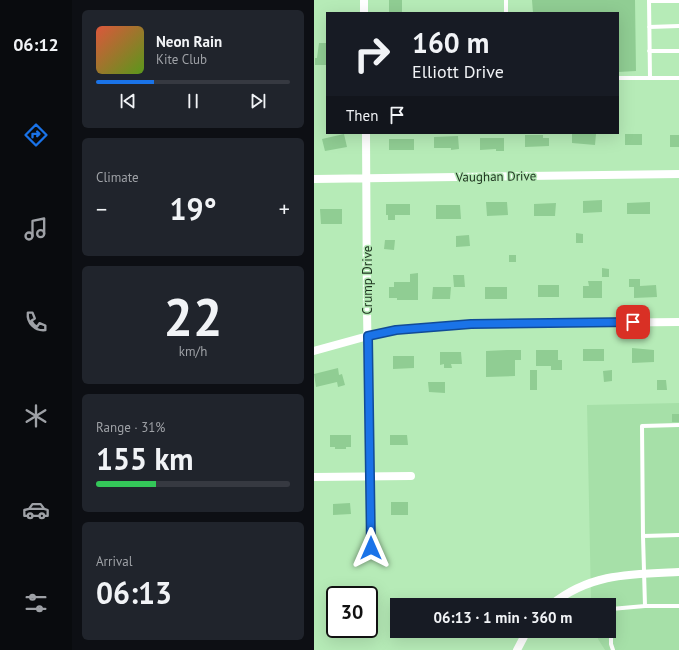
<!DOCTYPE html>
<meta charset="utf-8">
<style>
body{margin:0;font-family:"PT Sans",sans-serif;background:#20242c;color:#f1f3f6;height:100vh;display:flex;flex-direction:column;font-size:15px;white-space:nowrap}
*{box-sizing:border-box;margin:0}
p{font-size:13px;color:#9ea1a6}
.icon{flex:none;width:22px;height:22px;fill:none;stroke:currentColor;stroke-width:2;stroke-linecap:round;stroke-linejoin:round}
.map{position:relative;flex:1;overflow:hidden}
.side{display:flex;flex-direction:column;gap:10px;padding:10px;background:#0d0f14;width:242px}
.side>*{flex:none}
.banner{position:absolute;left:12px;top:12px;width:293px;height:122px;border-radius:0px;box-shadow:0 4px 16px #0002;background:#171b24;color:#f1f3f6;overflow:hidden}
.speed{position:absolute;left:12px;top:586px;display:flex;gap:8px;font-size:20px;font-weight:700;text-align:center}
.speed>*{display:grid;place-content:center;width:52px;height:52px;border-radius:50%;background:#171b24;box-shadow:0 4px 16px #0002;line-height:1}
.speed .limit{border:2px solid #111;border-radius:6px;background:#fff;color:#111}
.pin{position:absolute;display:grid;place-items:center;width:34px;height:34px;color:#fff;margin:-17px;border-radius:8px;box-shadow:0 2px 6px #0006}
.me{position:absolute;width:44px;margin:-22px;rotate:0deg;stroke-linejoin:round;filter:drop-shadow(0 0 3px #0008)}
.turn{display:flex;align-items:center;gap:14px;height:84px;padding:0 20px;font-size:18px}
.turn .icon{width:52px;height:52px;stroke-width:2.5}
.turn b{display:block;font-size:28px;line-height:34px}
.then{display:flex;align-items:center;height:38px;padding:0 20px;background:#0003;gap:8px;font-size:15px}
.big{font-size:30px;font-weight:700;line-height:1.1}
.side .card{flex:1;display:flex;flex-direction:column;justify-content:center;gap:6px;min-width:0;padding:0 14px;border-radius:6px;background:#20242c}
.side .dial{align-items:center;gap:0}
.dial b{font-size:52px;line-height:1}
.song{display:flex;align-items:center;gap:12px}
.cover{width:48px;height:48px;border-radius:6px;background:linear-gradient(135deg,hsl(10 70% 55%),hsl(90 70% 35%))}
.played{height:4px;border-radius:2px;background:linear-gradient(90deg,#1a73e8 30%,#363941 30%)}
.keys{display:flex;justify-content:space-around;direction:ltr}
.heat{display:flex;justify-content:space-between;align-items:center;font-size:22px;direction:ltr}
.charge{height:6px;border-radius:3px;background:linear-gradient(90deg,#34c759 31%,#363941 0)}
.trip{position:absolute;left:76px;top:598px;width:226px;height:40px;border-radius:0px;background:#171b24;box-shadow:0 4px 16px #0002;font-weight:700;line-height:40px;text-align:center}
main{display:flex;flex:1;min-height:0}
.tabs{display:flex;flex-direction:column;width:72px;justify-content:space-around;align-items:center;background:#090b0e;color:#9ea1a6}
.tabs .icon{width:28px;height:28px}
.tabs .current{color:#1a73e8}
.tabs b{font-size:18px;color:#f1f3f6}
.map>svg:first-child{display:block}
.built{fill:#a6e0a8}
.building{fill:#90cd93}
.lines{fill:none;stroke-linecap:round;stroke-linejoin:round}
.service{stroke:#fff;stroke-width:4}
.minor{stroke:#fff;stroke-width:8}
.route-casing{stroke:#114b97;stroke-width:10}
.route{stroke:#1a73e8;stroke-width:7}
.labels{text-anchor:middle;stroke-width:3;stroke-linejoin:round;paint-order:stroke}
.street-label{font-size:13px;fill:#1c311d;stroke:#b6ebb7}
</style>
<main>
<nav class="tabs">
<b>06:12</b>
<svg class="icon current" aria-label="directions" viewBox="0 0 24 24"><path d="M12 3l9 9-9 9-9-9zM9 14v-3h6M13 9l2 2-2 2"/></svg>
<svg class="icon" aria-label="music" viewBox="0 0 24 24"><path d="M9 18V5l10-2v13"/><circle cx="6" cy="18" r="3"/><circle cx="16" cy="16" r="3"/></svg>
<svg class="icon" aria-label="phone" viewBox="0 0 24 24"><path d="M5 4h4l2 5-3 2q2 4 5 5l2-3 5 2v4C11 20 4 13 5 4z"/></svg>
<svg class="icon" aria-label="climate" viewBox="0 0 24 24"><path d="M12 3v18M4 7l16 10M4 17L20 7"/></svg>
<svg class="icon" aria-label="car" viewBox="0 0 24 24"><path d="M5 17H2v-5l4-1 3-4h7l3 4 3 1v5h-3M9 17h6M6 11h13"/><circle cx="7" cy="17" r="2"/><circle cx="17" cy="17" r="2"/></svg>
<svg class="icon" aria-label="filters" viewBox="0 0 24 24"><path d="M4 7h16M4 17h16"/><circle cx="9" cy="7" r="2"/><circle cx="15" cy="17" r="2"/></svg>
</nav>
<section class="side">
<div class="card">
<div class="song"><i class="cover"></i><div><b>Neon Rain</b><p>Kite Club</p></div></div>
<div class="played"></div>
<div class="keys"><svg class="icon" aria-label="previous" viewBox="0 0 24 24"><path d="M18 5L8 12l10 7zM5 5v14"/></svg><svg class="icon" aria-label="pause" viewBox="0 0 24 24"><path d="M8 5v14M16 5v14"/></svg><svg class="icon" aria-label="next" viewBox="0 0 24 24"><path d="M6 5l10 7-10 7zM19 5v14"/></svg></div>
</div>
<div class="card"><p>Climate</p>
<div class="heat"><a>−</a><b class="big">19°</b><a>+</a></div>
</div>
<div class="card dial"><b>22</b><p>km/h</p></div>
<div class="card"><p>Range · 31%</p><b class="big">155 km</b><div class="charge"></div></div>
<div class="card"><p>Arrival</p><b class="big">06:13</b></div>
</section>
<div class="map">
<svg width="365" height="650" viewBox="0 0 365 650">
<rect width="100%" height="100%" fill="#b6ebb7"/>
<path class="built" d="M365,403V650H291L284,639L283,631H295V605H278L277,601L273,405Z"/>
<path class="building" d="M75,0H88V13H75Z
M218,0H321L322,71L304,72V13H219Z
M5,43H13V65H1V58H3Z
M258,133L282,134L281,145L258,143Z
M30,134L33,147L11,151L8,139Z
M311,134H328V145H311Z
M211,135H229V138H235V146L211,147Z
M356,135H365V147H356Z
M144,136L145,149L137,150V148H120V137Z
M166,138H190V151H182V149L166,150Z
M75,139H100V150H75Z
M288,200V212L269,213V201Z
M172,202H193L194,215L173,216Z
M336,202V214H313V203Z
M242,203L241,216H220V204Z
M72,204H96V215H81V220H74V215H72Z
M122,205H146L147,219H122Z
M6,209H28V224H7Z
M262,233L269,234V243H262Z
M155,235L156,246L142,247V236Z
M71,240H81L80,250L70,249Z
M195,255H202V262H195Z
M288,268L295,269V277H288Z
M104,273V300H83V298H75V287H80V282H96V274Z
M139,275H150L151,287H140Z
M315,279H326V286L342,285L343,297L320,298V287H315Z
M274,281H288V298H269V286H275Z
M224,285H245V297H224Z
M119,287H137L136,299H118Z
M171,287H193V299H171Z
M318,348L340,350V362L318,363Z
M269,349H290V361H269Z
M193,350H207V360H201V376L172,377V351Z
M222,350H244V360H248V370H237V366H222Z
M126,352H147L148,364H137L138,368H130V364L126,365Z
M79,356H100V368L79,369Z
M24,368L25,375L28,374L31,385L24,387L23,382L2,387L0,374Z
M216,370H223V390H216Z
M298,370V381L290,382L289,371Z
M343,380H352L353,390H343Z
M114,382H131V393L115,392Z
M358,414H365V422H358Z
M16,435H37V447H32V449H21V447H16Z
M76,435H93L94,445H76Z
M77,502H94V515H77Z
M36,503L37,514L19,515V504Z"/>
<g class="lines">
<path class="service" d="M192,0V13
M335,0L336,78
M335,1H365
M335,27L365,26
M335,51H365
M304,78H365
M365,535L329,536L331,606H365
M329,536L328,426L365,425
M299,650L297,644V609L331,606"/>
<path class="minor" d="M50,0V13
M52,133L53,311L57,548
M0,179L365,174
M0,351L54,336L82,330L112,327L157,324L365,322
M0,477L97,476
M237,605C276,573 317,574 365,572
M203,650L213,631"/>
</g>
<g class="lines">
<defs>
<path id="route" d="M57,548L54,336L82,330L157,324L319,322"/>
</defs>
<use href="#route" class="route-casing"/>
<use href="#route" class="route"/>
</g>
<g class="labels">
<g class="street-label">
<text transform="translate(182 176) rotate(-1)" y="5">Vaughan Drive</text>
<text transform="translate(53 280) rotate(-90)" y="5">Crump Drive</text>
</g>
</g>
</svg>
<div class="speed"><div class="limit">30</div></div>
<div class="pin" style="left:319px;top:322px;background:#d93025"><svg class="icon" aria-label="arrive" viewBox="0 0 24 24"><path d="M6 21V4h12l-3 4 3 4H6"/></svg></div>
<svg class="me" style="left:57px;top:548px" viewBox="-20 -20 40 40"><path d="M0-17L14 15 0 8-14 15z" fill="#1a73e8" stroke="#fff" stroke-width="4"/></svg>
<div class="trip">06:13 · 1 min · 360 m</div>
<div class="banner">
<div class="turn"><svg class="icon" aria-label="right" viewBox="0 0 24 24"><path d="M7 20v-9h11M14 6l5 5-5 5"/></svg><div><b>160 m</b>Elliott Drive</div></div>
<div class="then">Then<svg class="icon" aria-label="arrive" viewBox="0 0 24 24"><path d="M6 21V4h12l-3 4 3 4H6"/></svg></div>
</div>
</div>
</main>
